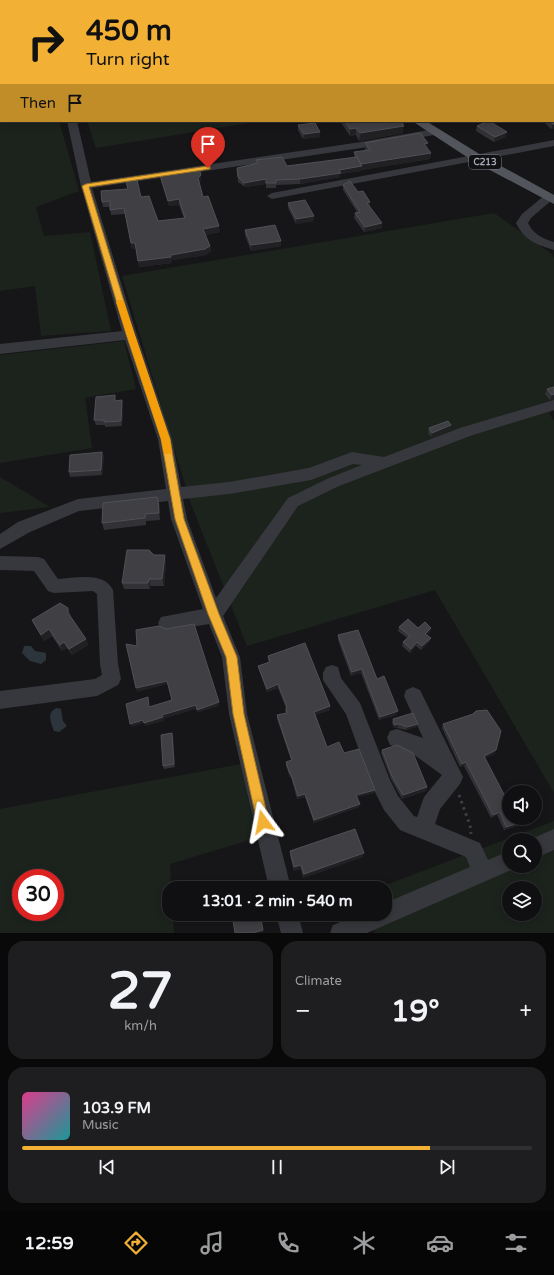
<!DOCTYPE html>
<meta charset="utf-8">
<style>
body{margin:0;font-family:"Varela Round",sans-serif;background:#1e1e20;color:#f1f3f6;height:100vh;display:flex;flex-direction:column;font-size:15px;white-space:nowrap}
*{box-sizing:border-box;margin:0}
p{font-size:13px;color:#9c9d9f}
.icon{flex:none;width:22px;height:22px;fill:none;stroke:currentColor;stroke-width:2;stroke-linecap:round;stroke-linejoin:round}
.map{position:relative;height:933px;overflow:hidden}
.panel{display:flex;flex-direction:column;gap:8px;padding:8px;background:#09090a;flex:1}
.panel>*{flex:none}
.hud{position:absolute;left:0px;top:0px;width:554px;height:122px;box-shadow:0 2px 10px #0003,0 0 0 1px #303032;background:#f2b134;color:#111;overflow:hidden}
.fabs{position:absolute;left:502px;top:785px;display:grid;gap:8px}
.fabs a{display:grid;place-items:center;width:40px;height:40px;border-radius:50%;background:#101012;box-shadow:0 2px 10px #0003,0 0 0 1px #303032;font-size:20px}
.speed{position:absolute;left:12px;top:869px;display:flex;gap:8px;font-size:20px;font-weight:700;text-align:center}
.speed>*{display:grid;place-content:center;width:52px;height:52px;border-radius:50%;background:#101012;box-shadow:0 2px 10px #0003,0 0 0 1px #303032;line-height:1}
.speed .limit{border:6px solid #d22;background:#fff;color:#111}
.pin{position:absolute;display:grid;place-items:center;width:34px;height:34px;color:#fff;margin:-41px -17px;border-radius:50% 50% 50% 0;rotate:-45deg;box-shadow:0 0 4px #0007}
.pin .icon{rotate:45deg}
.me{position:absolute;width:44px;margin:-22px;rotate:347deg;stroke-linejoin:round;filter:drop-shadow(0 0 3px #0008)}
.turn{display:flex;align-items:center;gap:14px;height:84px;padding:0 20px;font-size:18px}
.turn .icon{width:52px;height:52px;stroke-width:2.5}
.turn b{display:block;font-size:28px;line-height:34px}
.then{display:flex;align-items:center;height:38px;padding:0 20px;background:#0003;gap:8px;font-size:15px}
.big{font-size:30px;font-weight:700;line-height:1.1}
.panel .tile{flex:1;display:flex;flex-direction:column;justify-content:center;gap:6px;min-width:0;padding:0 14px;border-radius:16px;background:#1e1e20}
.panel .dial{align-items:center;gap:0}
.dial b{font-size:52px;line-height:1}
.song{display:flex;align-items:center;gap:12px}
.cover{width:48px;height:48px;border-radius:6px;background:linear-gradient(135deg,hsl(330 70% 55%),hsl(180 70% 35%))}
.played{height:4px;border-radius:2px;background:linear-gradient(90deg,#f2b134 80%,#303032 80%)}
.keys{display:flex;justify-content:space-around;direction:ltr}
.heat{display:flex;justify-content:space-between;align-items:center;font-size:22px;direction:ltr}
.panel .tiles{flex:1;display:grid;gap:8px;grid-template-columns:1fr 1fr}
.tile:last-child{grid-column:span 2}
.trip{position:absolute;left:162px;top:881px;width:230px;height:40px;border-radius:16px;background:#101012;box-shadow:0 2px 10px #0003,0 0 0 1px #303032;font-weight:700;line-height:40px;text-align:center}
.dock{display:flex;height:64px;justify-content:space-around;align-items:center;background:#060607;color:#9c9d9f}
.dock .icon{width:28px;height:28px}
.dock .current{color:#f2b134}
.dock b{font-size:18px;color:#f1f3f6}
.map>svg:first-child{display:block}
.green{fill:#1c231d;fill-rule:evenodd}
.water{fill:#2c353c}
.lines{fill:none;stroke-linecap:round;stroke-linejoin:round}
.path{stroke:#3d3f44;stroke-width:3;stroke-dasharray:2.5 4;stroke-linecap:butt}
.minor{fill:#37383d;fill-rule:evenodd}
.major{fill:#53555c;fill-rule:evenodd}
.wall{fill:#323236}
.shaded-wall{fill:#212124}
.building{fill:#3f3f44;stroke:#4f5156}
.route{fill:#f2b134;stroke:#9d7322}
.slow{fill:#f59e0b}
.labels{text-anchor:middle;stroke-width:4;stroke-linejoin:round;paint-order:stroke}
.shield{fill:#111113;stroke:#7b7e86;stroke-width:1}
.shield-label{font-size:9px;font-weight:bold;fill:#a8adb8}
</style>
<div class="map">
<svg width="554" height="933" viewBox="0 0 554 933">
<rect width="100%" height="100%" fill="#161618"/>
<path class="green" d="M0,0H249L250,1H1L0,6Z
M287,0H437L288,1Z
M0,28L1,121H59L79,191L36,207L44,236L90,232L111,331L41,336L35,286L0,291Z
M87,121H260L96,148Z
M494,213L552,254L554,259V411L549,413L554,421V793L435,590L247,646L191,504L122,276Z
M124,341L136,389L85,398L92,448L0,463V355Z
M0,477L50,507L0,513Z
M241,764L256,838L170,864L171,888H169V914H173L174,933H0V809ZM21,878H55V912H21Z
M554,821V933H375L369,914H385V888H378ZM509,840H535V866H509ZM509,888H535V914H509Z"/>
<path class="water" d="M24,646H31L35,651L46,653V660L41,664L30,661L22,653Z
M57,708L61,709L63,721L67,726L59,732L54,731C51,722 46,712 57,708Z"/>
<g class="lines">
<path class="path" d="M459,795L470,825L471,834"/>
<path class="minor" d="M38,0H46V1H38Z
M67,121H77L91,182L361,142L434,129L439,132L434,135L361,148L92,188L137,335L172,439L181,487L229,482L309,468L352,452L384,457L460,428L554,400V410L470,436L339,486L298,506L223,616L240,657L247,714L291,888H269L229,714L222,657L209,624L167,631L161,629L158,623L161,617L203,609L171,519L168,501L79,511L30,532L0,549V534L18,522L78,499L166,489L158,439L125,340L0,354V344L122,331L81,186ZM353,464L362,465L329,478L288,498L216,598L187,519L183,499L229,494L311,480Z
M554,140V146L272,199L267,196L272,193Z
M549,194L554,196L553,199L531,218L528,223C533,234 543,239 554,242V250C537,245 524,240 516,223L522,214L545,195Z
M0,556L38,557L44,559L58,579C75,578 104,571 113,590L118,664L121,679L118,685L97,696L0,709V691L95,679L102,675L100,664L97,594L93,591L54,593L48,591L34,571L0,570Z
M332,665L338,667L341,678L360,703L390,780L398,796L414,816L417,817L424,797L442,775L409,751L390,745L387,738L390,731L397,729L423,738L404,696L406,690L413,687L420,690L463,777L460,784L440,809L435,824L480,843L488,860L509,851V866H517L516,868L367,933H330L333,925L360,914H385V903L470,867L466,857L400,830L384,810L372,786L346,714L323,680V673L326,667Z
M554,829V850L535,858V840H529Z
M276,914H298L303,933H281Z"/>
<path class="major" d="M274,0H284L285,1H275Z
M412,121H426L481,155L554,195V204L473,161Z"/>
</g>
<path class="wall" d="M340,121H388L403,133L359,141L356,135L350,136Z
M543,121H553L554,129H551Z
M298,125L320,132V137L303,139L298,130Z
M477,126L506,137L494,142L476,131Z
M365,143L427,148L431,153L430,159L361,170V171L340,174V177L300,184L276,185V188H266V184L245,187L238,182L237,168L257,163L256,160L287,166L354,158V152L366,150L365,149Z
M160,175H201V181L199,183L203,197L220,232L205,235L210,246L211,251L206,255L172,260V263L139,267L136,248L132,249L125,214L111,215L110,207H103L102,202L141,197L158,221L184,218L179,205L169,206L161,181Z
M343,185L358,192L370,202V207L382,228L364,232L354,218L355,213L357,212L343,190Z
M288,203L314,216L313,221L296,224L288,208Z
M245,230L281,246L251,251L245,235Z
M554,387V399L550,400L545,394L547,389Z
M122,400L123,406L122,426L105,427V425H96L94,420L116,401Z
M451,425L450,430L431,437L428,433L429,428Z
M102,452L104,457L102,475L70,477L69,472Z
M158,499L160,506V520L146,521V525L104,530L102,523Z
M154,555L166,562L164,586H150V589H124L122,583Z
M71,614V617L86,639L88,645L72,655L67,648L62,651L52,636L44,641L35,626L32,620Z
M399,627L418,628H431L430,632L427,635L431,638L429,642L421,650L416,646L410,653L402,646L403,642L407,638L398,631Z
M338,635L377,679L398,711L396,715L379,720L361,673L351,676L338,640Z
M268,656L330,706V710L315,715L327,747L344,753L375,790L374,793L357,797L359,807L314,823L305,797L297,799L291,777H290L286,766V762L291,760L277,719V715L286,713L285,711L286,708L278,688L267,692L259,670L258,666L269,663L268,660Z
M393,719L417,727L406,730L397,728H394L392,723Z
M443,724L496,750L494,754L485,758L509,818L534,821L504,830L497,815L491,818L464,766L460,767L442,728Z
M172,733L173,737L175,767L164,769L163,766Z
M382,750L427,787L426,791L402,799L391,779L381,753Z
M290,851L363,857L303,878L301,869L294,871L290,855Z"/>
<path class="shaded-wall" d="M553,124H554V129H551Z
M404,126L403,133L359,141L360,133Z
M356,128V135L350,136V129Z
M320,132V137L303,139L304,134Z
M507,132L506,137L494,142L495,137Z
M428,143L427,149L424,144Z
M431,153L430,159L361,170V171L340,174V177L300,184V179L339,170L361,166V164Z
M201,175V181L199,184L198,178Z
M266,179V184L245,187L244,183Z
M179,199V205L169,206L168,201Z
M370,202V207L367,203Z
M314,216L313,221L296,224V219Z
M382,223V228L364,232L365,227Z
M219,226L220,232L203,235V229Z
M281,241V246L251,251V245Z
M131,243H135L136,248L132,249Z
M210,246L211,251L206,255L172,260V263L139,267L138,261Z
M554,394V399L550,400L552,395Z
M122,400L123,406L122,426L121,421Z
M451,425L450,430L431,437L432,433Z
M102,452L104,457L102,475L101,470Z
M158,499L160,506V520L159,513Z
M165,555L166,562L164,586L162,579Z
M149,579L150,586V589L148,583Z
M68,608L71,614V619L68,613Z
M431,628L430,632L424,638L425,634Z
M49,629L52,636L44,641L41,635Z
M431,638L429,642L421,650L422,646Z
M86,639L88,645L72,655L69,649Z
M64,642L67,648L62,651L60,645Z
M417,642L416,646L410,653L411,649Z
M362,669L361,673L351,676L352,672Z
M167,681L168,684L137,692L136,688Z
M278,684V688L267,692V689Z
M219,702V706L197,713V710Z
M196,705V709L163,719L162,715Z
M330,706V710L314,715V712Z
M398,711L396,715L379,720L380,717Z
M163,717L164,721L145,726L144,723L132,727L130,724L143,720Z
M399,724L397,728H394L395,725Z
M418,724L417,727L406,730L407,727Z
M172,733L173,737L175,767L174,764Z
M496,750L494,754L482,759L484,756Z
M466,762L464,766L460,767L462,764Z
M427,787L426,791L402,799L403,795Z
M375,790L374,793L356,798V795Z
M305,794V797L297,799L298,796Z
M360,804L359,807L314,823V820Z
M500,812L497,815L491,818L493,815Z
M536,818L534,821L504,830L506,827Z
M364,853L363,857L303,878L304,874Z
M301,865V869L294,871V867Z
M263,930L264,932L259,933H252Z"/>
<path class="building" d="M553,113H554V124H553L550,121H553Z
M345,121H388L389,122L401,121L404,126L360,133L356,128L350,129Z
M489,121L507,132L495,137L477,126Z
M315,123L320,132L304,134L298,125Z
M420,133L428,143L424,144L431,153L361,164L354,152L370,150L365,143Z
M282,157L287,166L357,157L362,166L339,170L341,173L300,179L276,180V183H266V179L244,183L238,177L237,168L258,163L256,160Z
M199,168L201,175L198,178L203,197L208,196L219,226L203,229L210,246L205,249L171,255V257L138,261L135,243H131L124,208L110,210V201L102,202L101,191L128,189L126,182L137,180L141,197L149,196L158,221L185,218L179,199L168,201L160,175Z
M350,181L358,192L363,191L370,202L367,203L382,223L365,227L355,213L360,212L343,185Z
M305,200L314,216L296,219L288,203Z
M275,225L281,241L251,245L245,230Z
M554,387V394L552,395L547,389Z
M115,395V401L122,400L121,421L104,422V420H94L96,397Z
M448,421L451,425L432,433L429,428Z
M102,452L101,470L69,472L70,455Z
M157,497L158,499L159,513L145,514V518L102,523L103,503Z
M127,550H149L154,555H165L162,579H149L148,583H122Z
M60,603L68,608V613L86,639L69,649L64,642L60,645L49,629L41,635L32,620Z
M408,619L418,628L425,622L431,628L425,634L431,638L422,646L417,642L411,649L403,642L410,636L399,627Z
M194,624L219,702L197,710L196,705L162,715L163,717L144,723L143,720L130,724L126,704L148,697L149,707L172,700L167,681L136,688L126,644L137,646L136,630L159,626L166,629Z
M358,630L377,679L384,676L398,711L380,717L362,669L352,672L338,635Z
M305,643L330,706L314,712L327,747L339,742L344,753L359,749L375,790L356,795L360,804L314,820L305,794L298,796L291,774H290L286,762L292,760L277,715L287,713L286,708L287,707L278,684L267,689L258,666L270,662L268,656Z
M487,710L501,731L496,750L484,756L509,804V818H535V816L536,818L506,827L500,812L493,815L466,762L462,764L443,724L473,714L476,711Z
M413,713L418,724L407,727L399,724L395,725L393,719Z
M172,733L174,764L163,766L161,735Z
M397,745L413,753L427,787L403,795L392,776L382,750Z
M355,829L364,853L304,874L301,865L294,867L290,851Z
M254,883L255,888H241V887Z
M232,914H260L263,930L252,933H235Z"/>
<path class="route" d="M208,166H210V169L89,187L134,334L170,439L184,519L219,614L237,657L244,714L269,822L268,827L263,829L259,827L257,822L233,714L226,657L208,614L175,519L161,439L126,334L82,186L86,184Z"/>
<path class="slow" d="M118,300H123L124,302L170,439L172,452L171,454H164L161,439L116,302Z"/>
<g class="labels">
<rect class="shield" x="469" y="155" width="32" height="14" rx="3"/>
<g class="shield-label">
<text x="485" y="165">C213</text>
</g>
</g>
</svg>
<div class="fabs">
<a><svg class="icon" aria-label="sound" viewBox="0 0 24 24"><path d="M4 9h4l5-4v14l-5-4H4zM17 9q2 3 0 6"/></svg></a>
<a><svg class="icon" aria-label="search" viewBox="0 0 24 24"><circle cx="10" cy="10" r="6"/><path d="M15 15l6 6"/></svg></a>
<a><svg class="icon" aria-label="layers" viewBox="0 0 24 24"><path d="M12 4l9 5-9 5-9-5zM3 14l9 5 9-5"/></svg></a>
</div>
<div class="speed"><div class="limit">30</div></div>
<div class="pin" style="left:208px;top:168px;background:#d93025"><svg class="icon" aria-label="arrive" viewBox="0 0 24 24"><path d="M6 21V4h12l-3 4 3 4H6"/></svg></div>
<svg class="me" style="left:263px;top:822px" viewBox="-20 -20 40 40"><path d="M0-17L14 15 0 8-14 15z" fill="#f2b134" stroke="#fff" stroke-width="4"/></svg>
<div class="trip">13:01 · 2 min · 540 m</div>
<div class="hud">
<div class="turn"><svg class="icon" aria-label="right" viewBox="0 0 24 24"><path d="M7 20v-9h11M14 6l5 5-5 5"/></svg><div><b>450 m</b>Turn right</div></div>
<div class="then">Then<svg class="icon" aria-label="arrive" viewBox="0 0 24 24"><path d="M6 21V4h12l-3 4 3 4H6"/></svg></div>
</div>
</div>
<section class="panel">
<div class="tiles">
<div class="tile dial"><b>27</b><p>km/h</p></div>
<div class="tile"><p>Climate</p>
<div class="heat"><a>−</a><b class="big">19°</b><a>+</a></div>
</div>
<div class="tile">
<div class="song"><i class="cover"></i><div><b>103.9 FM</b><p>Music</p></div></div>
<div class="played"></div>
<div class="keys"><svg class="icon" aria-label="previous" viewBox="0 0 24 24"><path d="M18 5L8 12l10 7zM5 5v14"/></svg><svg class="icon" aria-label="pause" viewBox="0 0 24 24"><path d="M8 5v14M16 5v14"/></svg><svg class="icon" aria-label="next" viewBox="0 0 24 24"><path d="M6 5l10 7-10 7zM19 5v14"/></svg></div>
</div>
</div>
</section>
<nav class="dock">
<b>12:59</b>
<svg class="icon current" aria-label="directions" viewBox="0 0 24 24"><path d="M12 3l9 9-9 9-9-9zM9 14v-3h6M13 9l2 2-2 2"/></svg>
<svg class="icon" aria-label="music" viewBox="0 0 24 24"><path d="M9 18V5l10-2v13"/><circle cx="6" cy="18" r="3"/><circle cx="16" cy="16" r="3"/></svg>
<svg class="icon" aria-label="phone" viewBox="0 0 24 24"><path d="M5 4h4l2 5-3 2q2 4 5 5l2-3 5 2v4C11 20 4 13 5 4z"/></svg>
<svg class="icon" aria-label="climate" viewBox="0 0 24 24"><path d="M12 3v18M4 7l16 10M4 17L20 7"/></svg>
<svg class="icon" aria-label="car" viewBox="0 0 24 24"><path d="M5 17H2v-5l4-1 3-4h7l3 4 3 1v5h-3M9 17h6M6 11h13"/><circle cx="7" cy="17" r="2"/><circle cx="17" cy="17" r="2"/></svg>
<svg class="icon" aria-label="filters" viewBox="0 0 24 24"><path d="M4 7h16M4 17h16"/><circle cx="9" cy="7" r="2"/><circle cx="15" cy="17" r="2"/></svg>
</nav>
